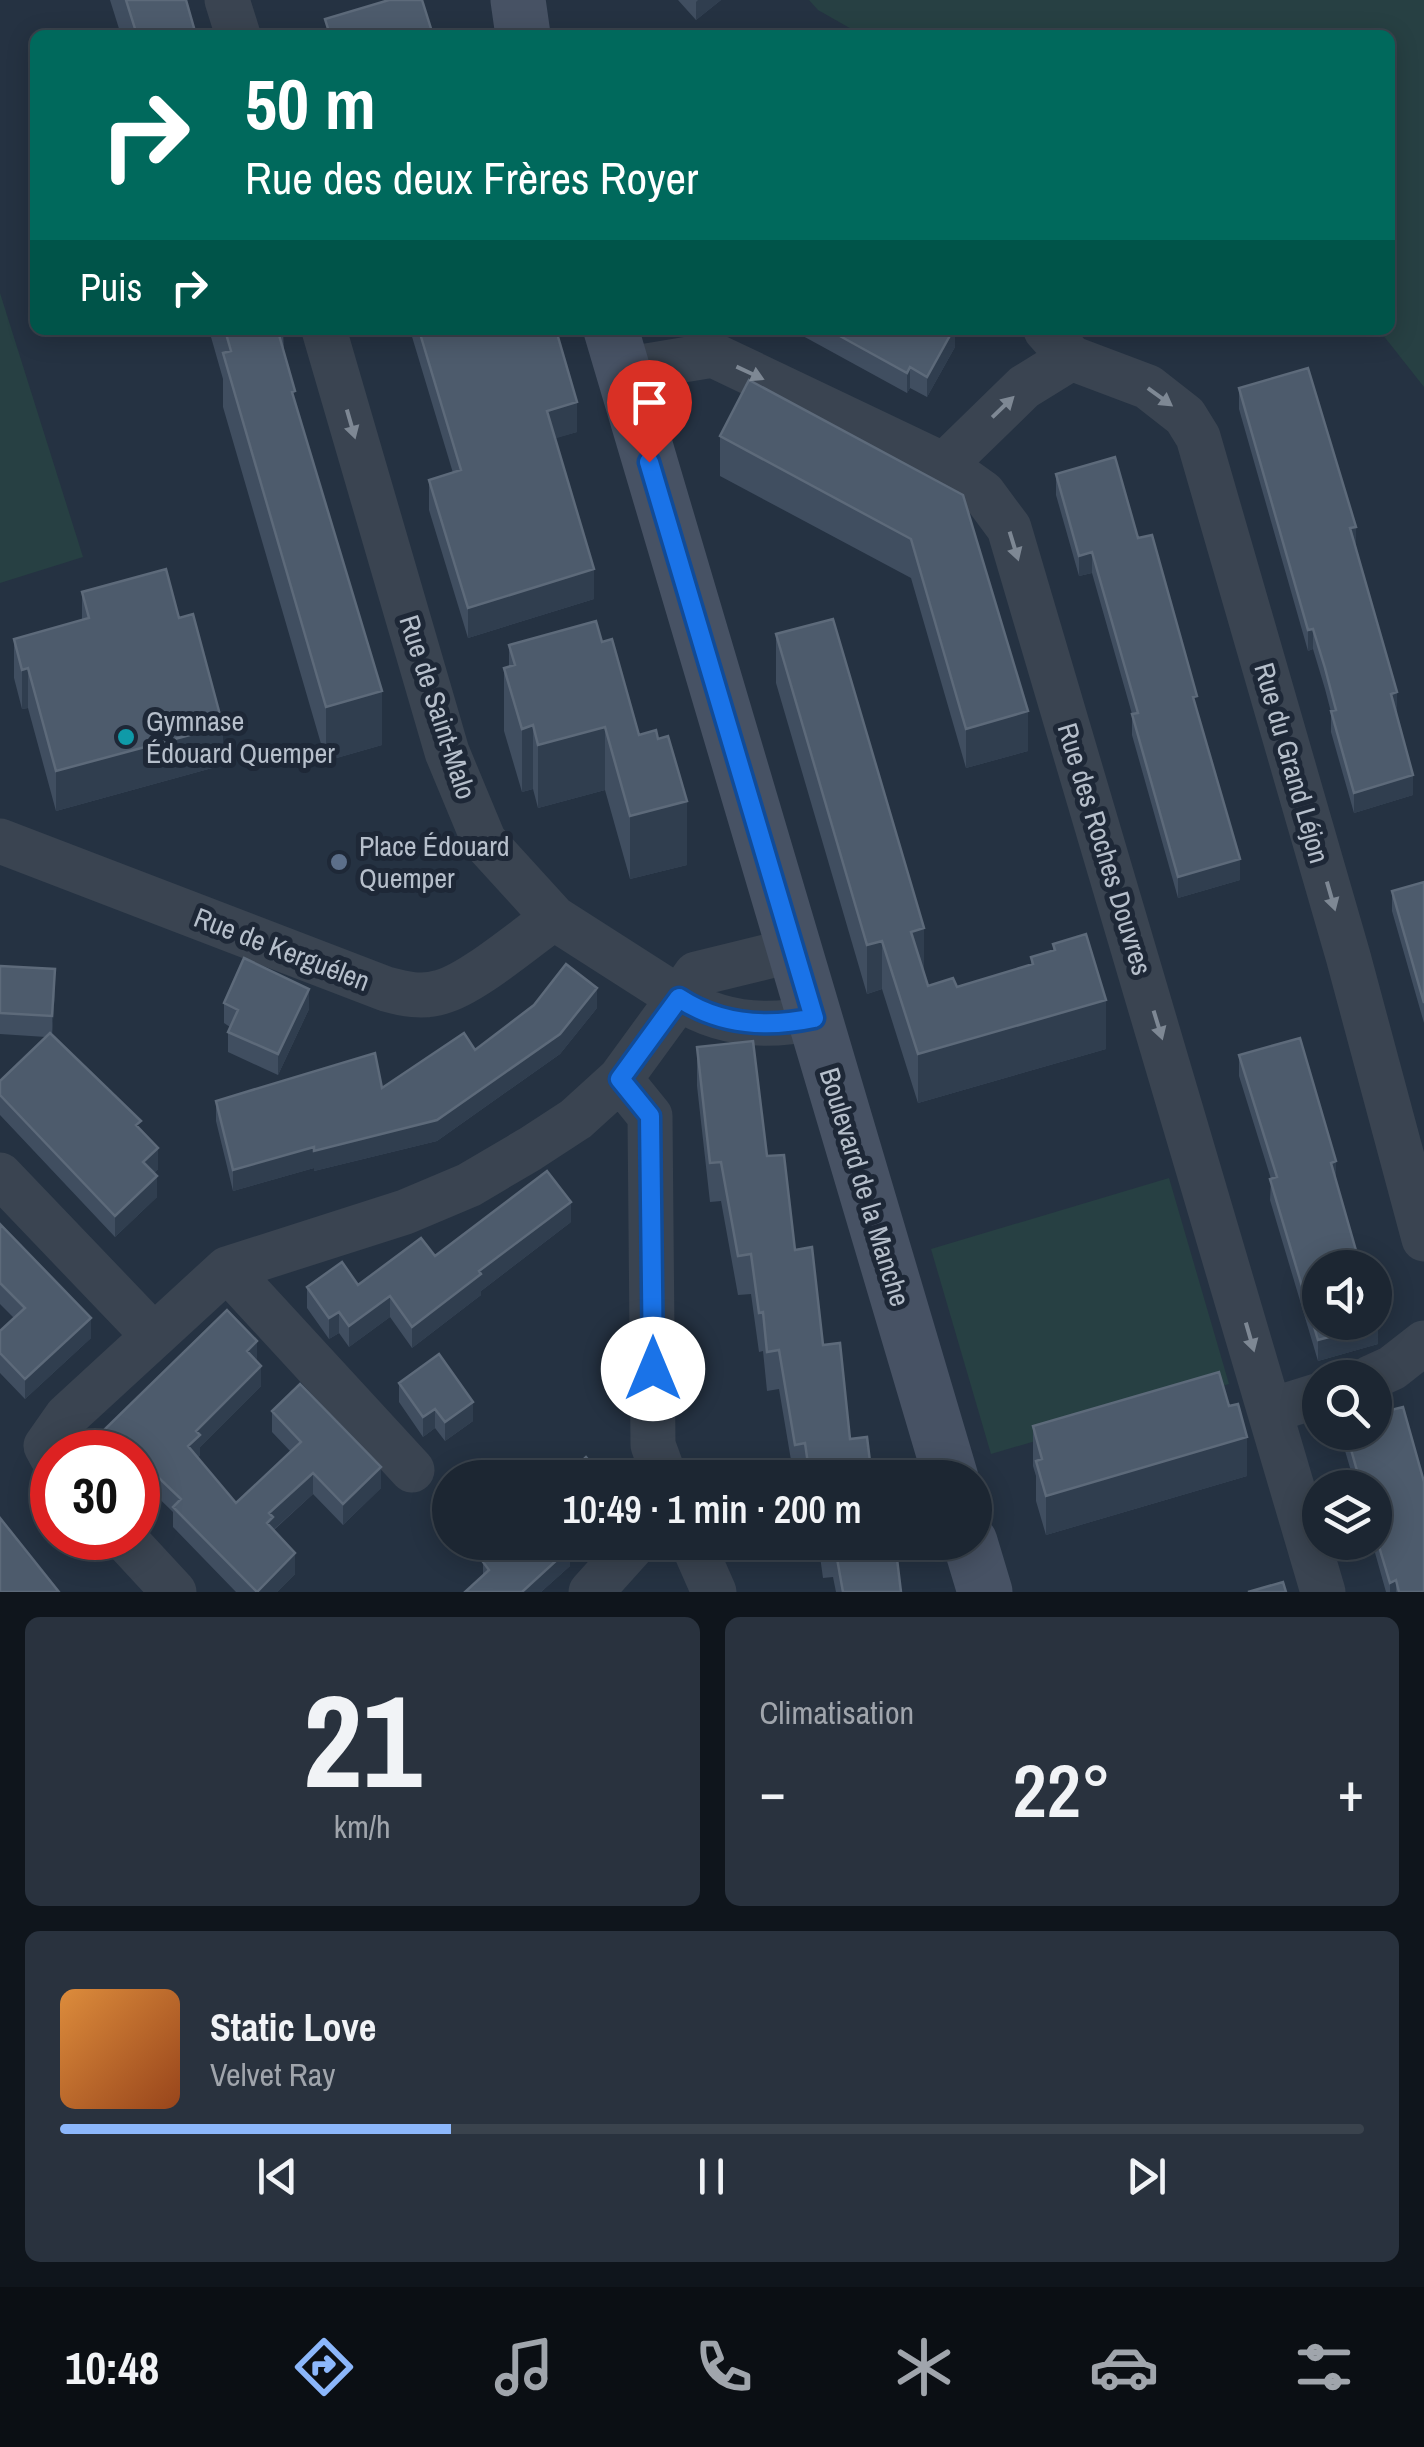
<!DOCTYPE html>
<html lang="fr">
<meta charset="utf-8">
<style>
body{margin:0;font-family:"Archivo Narrow",sans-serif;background:#29323e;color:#f1f3f6;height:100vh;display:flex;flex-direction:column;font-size:38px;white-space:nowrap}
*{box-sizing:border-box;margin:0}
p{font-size:32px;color:#a0a5ac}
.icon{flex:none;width:55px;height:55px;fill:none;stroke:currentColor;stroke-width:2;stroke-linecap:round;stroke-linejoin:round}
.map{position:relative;height:1592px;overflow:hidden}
.panel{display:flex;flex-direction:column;gap:25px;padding:25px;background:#0f151c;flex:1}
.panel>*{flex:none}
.guide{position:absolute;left:30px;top:30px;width:1365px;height:305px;border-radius:15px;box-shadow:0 5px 25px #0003,0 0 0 2px #3a434d;background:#00695c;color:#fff;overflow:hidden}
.controls{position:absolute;left:1302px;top:1250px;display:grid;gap:20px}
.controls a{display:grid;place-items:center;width:90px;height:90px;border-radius:50%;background:#1c2632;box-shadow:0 5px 25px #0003,0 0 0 2px #3a434d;font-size:50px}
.speed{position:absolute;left:30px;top:1430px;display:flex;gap:20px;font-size:50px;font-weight:700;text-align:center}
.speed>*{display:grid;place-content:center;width:130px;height:130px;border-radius:50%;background:#1c2632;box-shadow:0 5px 25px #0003,0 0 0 2px #3a434d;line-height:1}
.speed .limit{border:15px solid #d22;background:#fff;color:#111}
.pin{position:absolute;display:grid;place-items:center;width:85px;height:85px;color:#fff;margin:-102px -42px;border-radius:50% 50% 50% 0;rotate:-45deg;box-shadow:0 0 10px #0007}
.pin .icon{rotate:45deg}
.me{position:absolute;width:110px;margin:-55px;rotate:0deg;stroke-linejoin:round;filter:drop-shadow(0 0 8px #0008)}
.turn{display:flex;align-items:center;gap:35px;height:210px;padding:0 50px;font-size:45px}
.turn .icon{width:130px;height:130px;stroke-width:2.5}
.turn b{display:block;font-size:70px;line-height:85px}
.then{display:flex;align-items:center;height:95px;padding:0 50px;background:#0003;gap:20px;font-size:38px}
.big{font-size:75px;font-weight:600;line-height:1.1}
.panel .card{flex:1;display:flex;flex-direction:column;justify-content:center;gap:15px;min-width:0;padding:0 35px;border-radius:15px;background:#29323e}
.panel .dial{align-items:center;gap:0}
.dial b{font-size:130px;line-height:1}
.song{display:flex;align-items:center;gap:30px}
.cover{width:120px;height:120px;border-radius:15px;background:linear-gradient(135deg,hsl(30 70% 55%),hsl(20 70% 35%))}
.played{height:10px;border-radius:5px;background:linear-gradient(90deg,#8cb7fb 30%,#3a434d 30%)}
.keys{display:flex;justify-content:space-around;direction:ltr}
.heat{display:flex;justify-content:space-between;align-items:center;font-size:55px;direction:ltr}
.panel .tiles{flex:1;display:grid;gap:25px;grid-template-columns:1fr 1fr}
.card:last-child{grid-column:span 2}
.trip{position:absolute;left:432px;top:1460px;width:560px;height:100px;border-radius:50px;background:#1c2632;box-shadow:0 5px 25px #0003,0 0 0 2px #3a434d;font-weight:600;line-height:100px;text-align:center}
.tab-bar{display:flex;height:160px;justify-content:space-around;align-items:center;background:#0b0f14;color:#a0a5ac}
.tab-bar .icon{width:70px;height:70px}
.tab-bar .active{color:#8cb7fb}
.tab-bar b{font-size:45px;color:#f1f3f6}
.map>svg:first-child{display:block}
.green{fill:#274043}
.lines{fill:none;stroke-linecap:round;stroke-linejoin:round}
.street{stroke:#3a4451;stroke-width:45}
.secondary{stroke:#475264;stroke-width:55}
.wall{fill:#404e60}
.shaded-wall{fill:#303e4f}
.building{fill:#4d5b6c;stroke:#5d6a7a;stroke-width:2.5}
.oneway{fill:#7e8894}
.route-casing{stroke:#114b97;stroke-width:25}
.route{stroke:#1a73e8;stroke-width:18}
.culture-dot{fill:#0f9aa8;stroke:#1e2837;stroke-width:4}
.service-dot{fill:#5c6f8a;stroke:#1e2837;stroke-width:4}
.labels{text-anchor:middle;stroke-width:10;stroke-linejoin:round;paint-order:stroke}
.street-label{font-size:28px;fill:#b6bfcb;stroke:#1e2837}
.poi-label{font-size:28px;fill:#b6bfcb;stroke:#1e2837;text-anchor:start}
</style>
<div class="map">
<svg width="1424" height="1592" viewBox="0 0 1424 1592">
<rect width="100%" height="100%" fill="#253242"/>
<path class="green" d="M809,0H1424V387L1379,330H1390V35H862L818,10Z
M0,293L83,557L0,583Z
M1169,1178L1229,1384L991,1454L931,1249Z"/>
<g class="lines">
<path class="street" d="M227,0L238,35
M1046,330L1071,358L1148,387L1185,416L1198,437L1348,956L1424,1239
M623,370L713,355L944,465L983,493L1009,528L1323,1592
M944,465L1024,387L1071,358
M0,841L386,989C404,994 422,998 441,992C472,984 525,938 554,918
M794,950L696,974L679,998C720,1025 767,1028 814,1018
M620,1079L650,1116L653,1445L665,1478
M0,1175L154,1336
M227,1269L412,1470
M1370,1378L1392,1368L1424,1343
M1272,1410L1320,1395
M52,1457L46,1446L67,1416L227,1269L405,1212L469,1185L530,1149L576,1119L620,1079L679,998L554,918L484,841L447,752L324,330
M124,1538L174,1592
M692,1542L714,1592
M591,1592L636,1542"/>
<path class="secondary" d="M518,0L523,35
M611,330L951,1478
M970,1542L985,1592"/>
</g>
<path class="wall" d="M110,0H186L196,35H121Z
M678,0H721L696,20Z
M209,330H283L284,353L295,404L382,745L326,761L223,407V379Z
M410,330H556L577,432L555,438L594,599L468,638L429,510V480L453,473Z
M792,330H955V347L927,397L910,388L907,393Z
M1239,388L1356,547L1396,713L1413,795L1354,813L1331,732V712L1325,689L1313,649L1308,651L1239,409Z
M720,436L963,495L1028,751L966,768L911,578L720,476Z
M1056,474L1138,538L1197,711L1240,880L1178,898L1132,735V714L1092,573L1079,576L1056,495Z
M82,592L179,618L223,765L56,811L28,708L22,709L14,678V639L82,620Z
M776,634L924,972L928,986L957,987L1031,964V957L1053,951V944L1106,1049L918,1103L882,989L867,994L776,683Z
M602,642L639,735L687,865L630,879L605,790L538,808L533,789L522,792L504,731V668L509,666V645Z
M1424,882V1023L1392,911V891Z
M0,966L55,990L52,1035L141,1130L158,1169L154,1173L157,1197L115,1237L0,1115V1081L46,1037L0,1034Z
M224,1003L309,1009L278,1075L228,1052V1032L230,1027L224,1023Z
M597,1008L560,1054L437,1141L314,1171V1168L233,1191L216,1121V1101L382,1088L475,1050Z
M697,1047L767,1156L850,1439L872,1478H794L779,1389L767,1391L763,1351L759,1352L751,1294L738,1295L721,1201L710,1202L697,1086Z
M1239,1055L1336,1181L1378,1344L1318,1361L1270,1200L1271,1179L1239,1076Z
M571,1222L481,1291V1295L412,1348L390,1317L349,1347L339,1333L329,1339L307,1308V1287L358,1285L435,1256Z
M0,1224L91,1338L25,1399L0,1373V1331L14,1318L0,1304Z
M257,1362L261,1386L200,1447V1455L197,1458L236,1503L291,1452L272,1432V1411L381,1488L343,1525L313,1494L274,1530L295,1574L277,1592H236L173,1527V1512L138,1478V1452H103V1431Z
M399,1383L473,1421L445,1441L435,1428L423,1437L399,1402Z
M1229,1406L1247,1476L1046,1535L1036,1501V1476L1033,1466V1426Z
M1343,1432H1375L1424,1592H1386L1372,1542H1375V1488H1356L1343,1444Z
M584,1542V1546L570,1559V1566L541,1592H465L483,1576V1562Z
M818,1542H895L901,1592H836L833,1577L823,1578Z"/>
<path class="shaded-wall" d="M698,0H721L696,20V2Z
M953,330H955V347L927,397V377Z
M910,367V388L907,393V373Z
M577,402V432L547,441V411Z
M1356,527V547L1350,528Z
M1092,552V573L1079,576V556Z
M594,569V599L468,638V608Z
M1313,629V649L1308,651V630Z
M28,668V708L22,709V670Z
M382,691V745L326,761V707Z
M1397,692V713L1391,694Z
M1028,711V751L966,768V729Z
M533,725V789L522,792V729Z
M223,726V765L56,811V771Z
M605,727V790L538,808V745Z
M1413,775V795L1354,813V793Z
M687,801V865L630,879V816Z
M1240,859V880L1178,898V877Z
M924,928V977L911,932Z
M882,941V989L867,994V945Z
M55,969V990L52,1037V1016Z
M597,988V1008L560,1054L437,1141L314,1171V1151Z
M309,989V1009L278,1075V1054Z
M1106,1000V1049L918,1103V1054Z
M314,1147V1168L233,1191V1170Z
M158,1148V1169L143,1183V1162Z
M1336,1161V1181L1331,1163Z
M157,1176V1197L115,1237V1216Z
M571,1202V1222L481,1291V1295L412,1348V1327L479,1271Z
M390,1296V1317L349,1347V1326Z
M339,1312V1333L329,1339V1318Z
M91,1318V1338L25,1399V1379Z
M1378,1324V1344L1318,1361V1340Z
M257,1341V1362L247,1351Z
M261,1366V1386L200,1447V1455L188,1466V1446L196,1431Z
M473,1402V1421L445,1441V1422Z
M435,1409V1428L423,1437V1417Z
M1247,1437V1476L1046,1535V1496Z
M381,1467V1488L343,1525V1504Z
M313,1473V1494L273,1530L267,1523L269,1513Z
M568,1542H584V1546L570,1559V1566L541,1592H522Z
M295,1553V1574L277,1592H257Z
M1396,1580V1592H1390V1583Z"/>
<path class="building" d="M126,0H186L196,35H137Z
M389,0H422L433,35H330L325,19Z
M225,330H283L284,334L279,335L295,391L292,392L382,691L326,707L223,353L231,351Z
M419,330H556L577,402L547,411L594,569L468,608L429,480L461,470Z
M829,330H953L927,377L910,367L907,373Z
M1308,368L1356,527L1350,528L1397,692L1391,694L1413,775L1354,793L1331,711L1336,710L1325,668L1313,629L1308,630L1239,388Z
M749,380L963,495L1028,711L966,729L911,539L720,436Z
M1115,457L1138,538L1152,535L1197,696L1193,697L1240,859L1178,877L1132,714L1138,713L1092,552L1079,556L1056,474Z
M166,569L179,618L193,614L223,726L56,771L28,668L22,670L14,639L89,618L82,592Z
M833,619L924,928L911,932L928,986L953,978L957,987L1033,964L1031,957L1055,950L1053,944L1086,934L1106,1000L918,1054L882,941L867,945L776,634Z
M596,621L602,642L612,639L639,735L656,730L658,739L668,736L687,801L630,816L605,727L538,745L533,725L522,729L504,668L515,665L509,645Z
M1424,882V1003L1392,891Z
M244,958L309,989L278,1054L228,1032L238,1010L224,1003Z
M566,964L597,988L560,1034L437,1120L314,1151V1147L233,1170L216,1101L375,1053L382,1088L464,1033L475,1050L534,1005Z
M0,966L55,969L52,1016L0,1013Z
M50,1033L141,1121L136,1125L158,1148L143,1162L157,1176L115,1216L0,1095V1081Z
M1300,1038L1336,1161L1331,1163L1361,1268H1320V1322H1375V1314L1378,1324L1318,1340L1270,1179L1277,1177L1239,1055Z
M753,1041L767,1156L784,1155L795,1250L812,1247L823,1345L840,1343L850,1439L867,1437L872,1478H810L805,1443L795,1445L779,1350L767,1352L763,1312L759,1313L751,1254L738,1256L721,1162L710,1163L697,1047Z
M547,1171L571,1202L479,1271L481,1274L412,1327L390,1296L349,1326L339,1312L329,1318L307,1287L342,1262L358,1285L421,1238L435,1256Z
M0,1224L91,1318L25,1379L0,1353V1331L25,1308L0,1283Z
M227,1310L257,1341L247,1351L261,1366L196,1431L200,1435L188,1446L236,1503L301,1442L272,1411L300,1384L381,1467L343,1504L313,1473L269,1513L273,1517L267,1523L295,1553L257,1592L173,1507L181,1499L138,1458V1452H124L103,1431Z
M439,1354L473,1402L445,1422L435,1409L423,1417L399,1383Z
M1219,1372L1229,1406L1238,1404L1247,1437L1046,1496L1036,1461L1042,1459L1033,1426Z
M1403,1407L1424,1482V1592H1399L1396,1580L1390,1583L1375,1533V1488H1362L1346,1432H1375V1414Z
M586,1457L604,1478H564Z
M0,1518L59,1592H0Z
M504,1542H568L566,1544L570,1548L522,1592H465L489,1570L483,1562Z
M834,1542H895L901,1592H843Z
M1283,1582L1286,1592H1248Z"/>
<defs><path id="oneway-solid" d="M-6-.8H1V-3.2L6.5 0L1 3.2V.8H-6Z" transform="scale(2.5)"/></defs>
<g class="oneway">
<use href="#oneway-solid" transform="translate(750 373) rotate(25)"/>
<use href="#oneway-solid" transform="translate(1160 397) rotate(36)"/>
<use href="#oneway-solid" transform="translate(1003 407) rotate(-44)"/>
<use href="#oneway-solid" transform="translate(351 424) rotate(74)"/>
<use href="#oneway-solid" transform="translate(1014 546) rotate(73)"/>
<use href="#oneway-solid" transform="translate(1331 896) rotate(74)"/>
<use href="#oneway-solid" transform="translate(1158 1025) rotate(73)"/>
<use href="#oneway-solid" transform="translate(1250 1337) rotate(74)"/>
</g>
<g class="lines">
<defs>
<path id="route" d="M649,462L814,1018C767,1028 720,1025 679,998L620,1079L650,1116L653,1369"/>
</defs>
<use href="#route" class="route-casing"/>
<use href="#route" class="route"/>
</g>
<circle class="culture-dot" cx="126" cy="737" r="10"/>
<circle class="service-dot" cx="339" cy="862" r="10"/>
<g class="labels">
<g class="street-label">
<text transform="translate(438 707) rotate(72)" y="10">Rue de Saint-Malo</text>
<text transform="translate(1292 763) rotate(74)" y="10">Rue du Grand Léjon</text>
<text transform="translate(1105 849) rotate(73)" y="10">Rue des Roches Douvres</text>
<text transform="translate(282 949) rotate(21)" y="10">Rue de Kerguélen</text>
<text transform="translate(865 1187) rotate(73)" y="10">Boulevard de la Manche</text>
</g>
<g class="poi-label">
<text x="146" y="731">Gymnase<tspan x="146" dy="32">Édouard Quemper</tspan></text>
<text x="359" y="856">Place Édouard<tspan x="359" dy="32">Quemper</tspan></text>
</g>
</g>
</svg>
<div class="controls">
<a><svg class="icon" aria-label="sound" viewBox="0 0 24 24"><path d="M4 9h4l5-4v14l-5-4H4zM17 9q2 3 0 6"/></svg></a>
<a><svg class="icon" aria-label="search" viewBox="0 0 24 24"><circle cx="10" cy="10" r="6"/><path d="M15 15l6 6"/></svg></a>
<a><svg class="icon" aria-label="layers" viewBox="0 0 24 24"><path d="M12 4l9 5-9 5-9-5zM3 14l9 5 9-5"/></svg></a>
</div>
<div class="speed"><div class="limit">30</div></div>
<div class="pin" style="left:649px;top:462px;background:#d93025"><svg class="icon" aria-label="arrive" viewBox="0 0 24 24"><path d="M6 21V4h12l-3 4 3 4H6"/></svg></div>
<svg class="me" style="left:653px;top:1369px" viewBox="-20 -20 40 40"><circle r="19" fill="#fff"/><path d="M0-13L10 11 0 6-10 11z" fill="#1a73e8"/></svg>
<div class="trip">10:49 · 1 min · 200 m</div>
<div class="guide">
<div class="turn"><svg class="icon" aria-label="right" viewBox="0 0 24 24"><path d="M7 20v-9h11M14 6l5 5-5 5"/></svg><div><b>50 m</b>Rue des deux Frères Royer</div></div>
<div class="then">Puis<svg class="icon" aria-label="right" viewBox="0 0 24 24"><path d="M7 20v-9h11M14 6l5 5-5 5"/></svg></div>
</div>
</div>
<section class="panel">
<div class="tiles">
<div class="card dial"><b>21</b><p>km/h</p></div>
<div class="card"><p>Climatisation</p>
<div class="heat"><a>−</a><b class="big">22°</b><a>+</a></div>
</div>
<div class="card">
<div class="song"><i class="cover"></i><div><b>Static Love</b><p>Velvet Ray</p></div></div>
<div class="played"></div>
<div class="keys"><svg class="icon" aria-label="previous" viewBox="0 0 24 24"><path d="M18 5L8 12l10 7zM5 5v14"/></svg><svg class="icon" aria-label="pause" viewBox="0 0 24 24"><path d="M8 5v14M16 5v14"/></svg><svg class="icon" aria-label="next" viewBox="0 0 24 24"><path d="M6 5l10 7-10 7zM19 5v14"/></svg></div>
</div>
</div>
</section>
<nav class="tab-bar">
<b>10:48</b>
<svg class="icon active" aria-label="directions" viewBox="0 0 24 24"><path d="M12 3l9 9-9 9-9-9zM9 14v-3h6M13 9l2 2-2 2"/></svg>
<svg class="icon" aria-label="music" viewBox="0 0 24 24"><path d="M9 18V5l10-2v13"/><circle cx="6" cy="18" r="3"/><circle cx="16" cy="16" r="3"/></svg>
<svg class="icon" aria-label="phone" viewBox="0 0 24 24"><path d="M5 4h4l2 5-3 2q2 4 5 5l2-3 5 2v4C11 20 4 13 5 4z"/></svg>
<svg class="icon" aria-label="climate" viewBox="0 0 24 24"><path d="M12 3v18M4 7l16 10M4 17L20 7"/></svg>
<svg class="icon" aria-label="car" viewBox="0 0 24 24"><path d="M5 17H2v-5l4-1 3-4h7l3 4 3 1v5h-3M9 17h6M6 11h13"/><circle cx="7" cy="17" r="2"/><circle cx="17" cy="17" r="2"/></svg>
<svg class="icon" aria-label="filters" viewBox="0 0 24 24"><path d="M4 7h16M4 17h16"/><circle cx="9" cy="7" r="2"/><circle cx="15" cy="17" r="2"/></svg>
</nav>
